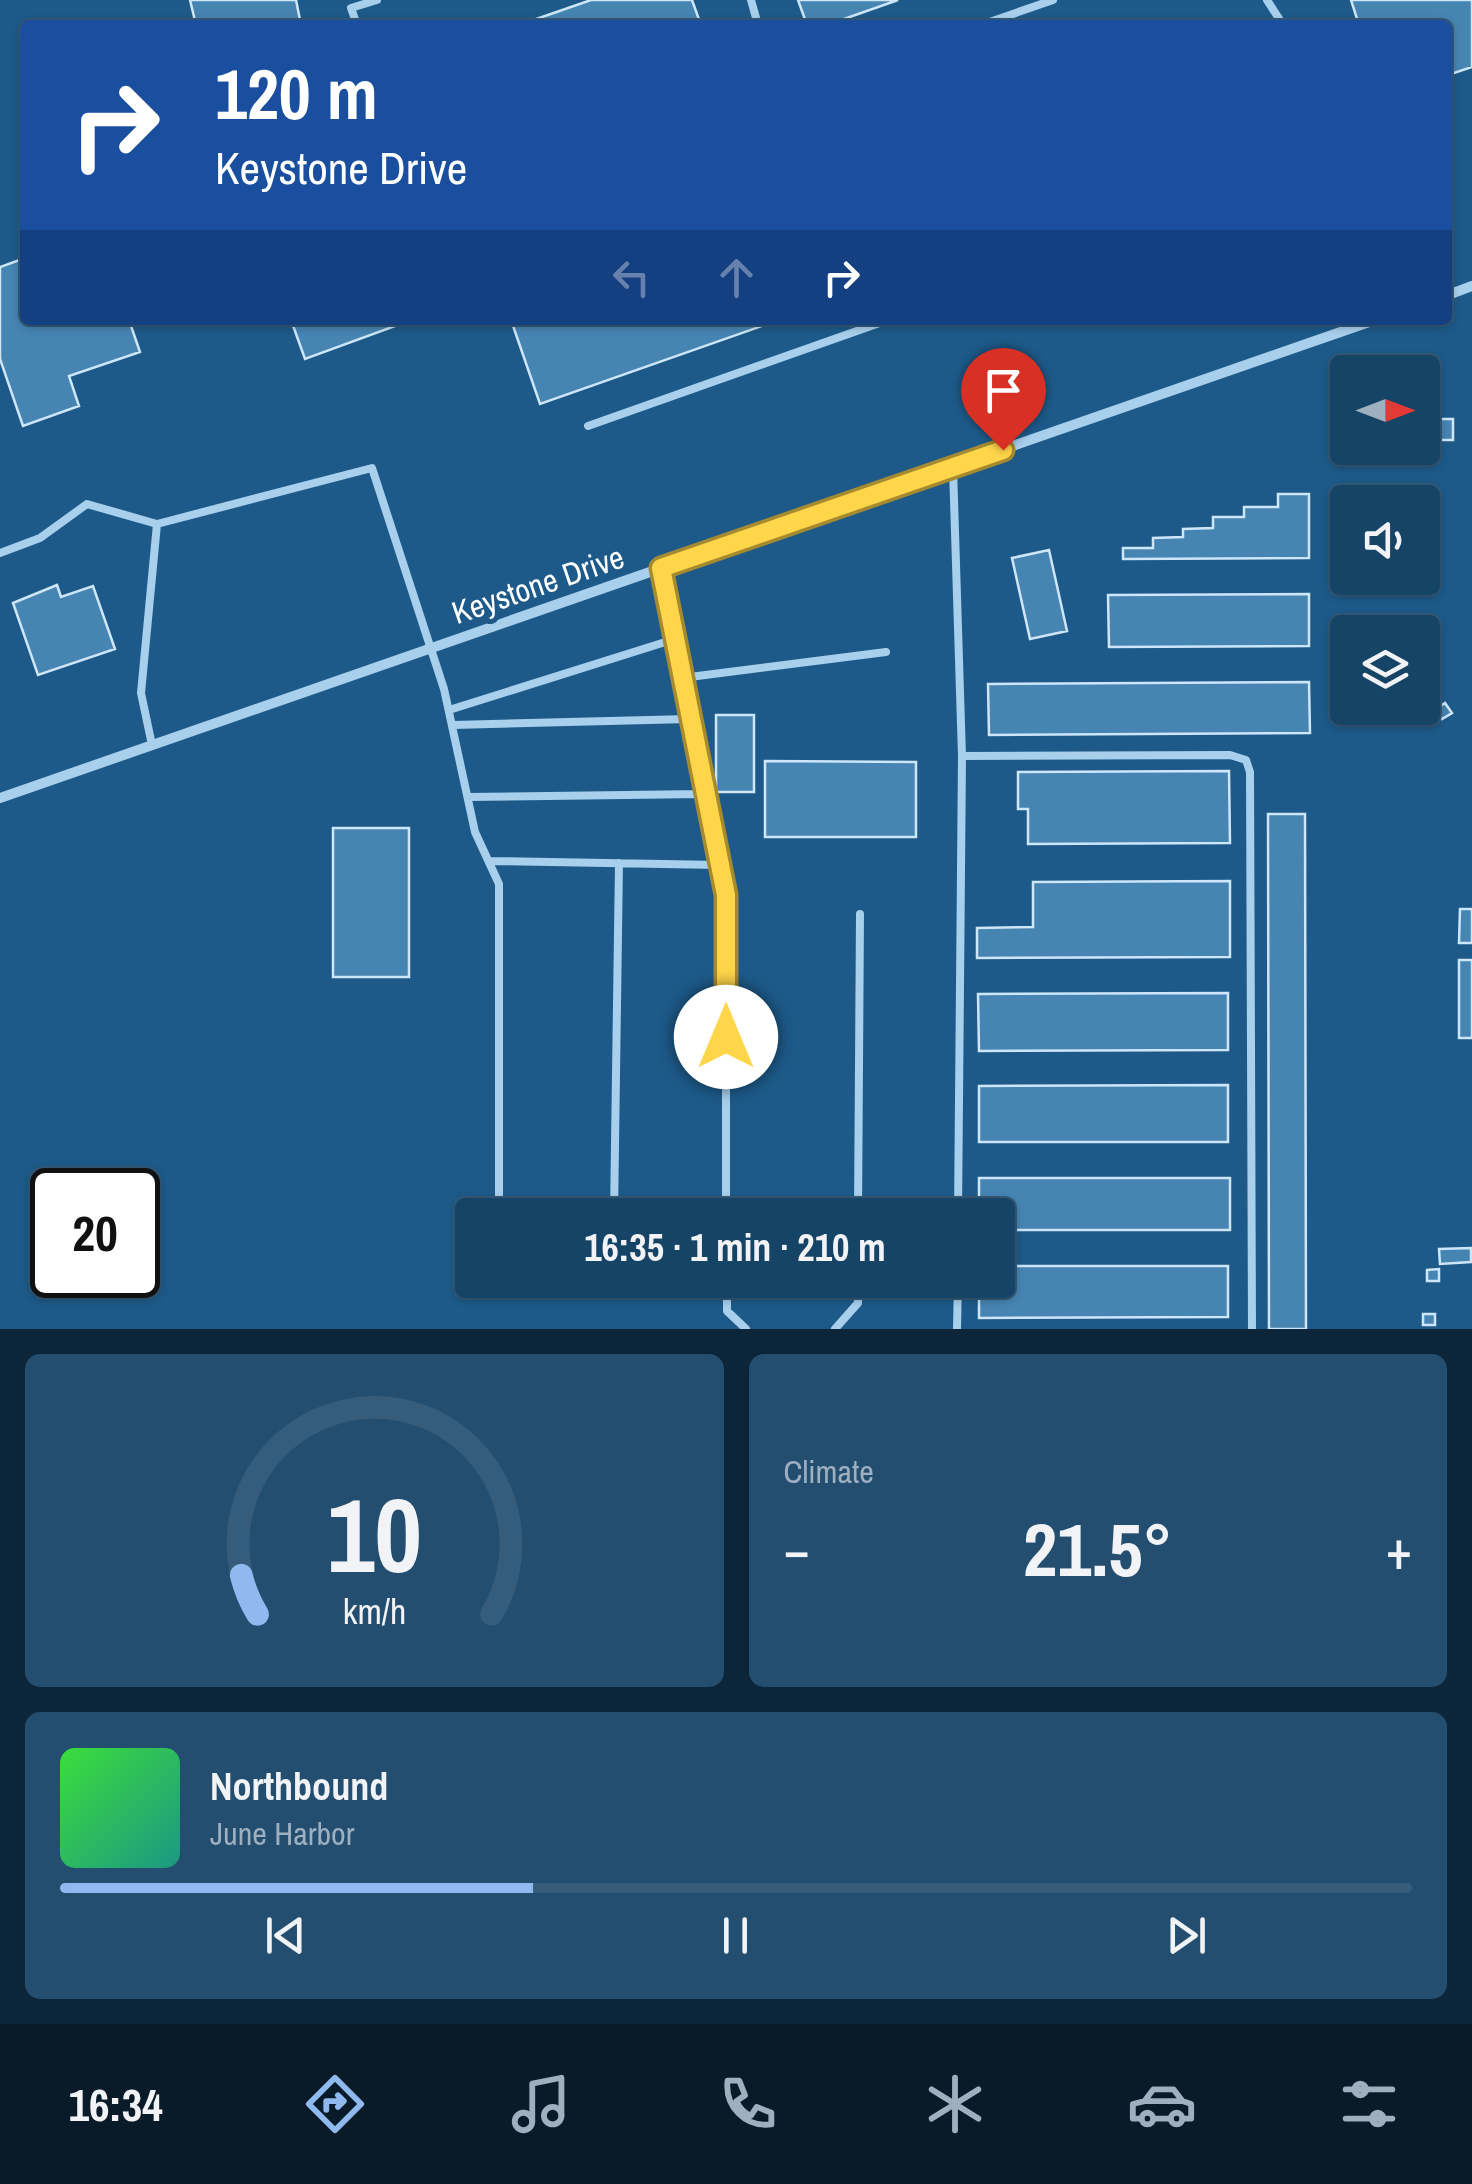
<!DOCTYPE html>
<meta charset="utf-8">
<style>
body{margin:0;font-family:"Archivo Narrow",sans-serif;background:#234e70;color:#f1f3f6;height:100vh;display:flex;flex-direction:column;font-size:38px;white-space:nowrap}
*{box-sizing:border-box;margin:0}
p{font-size:32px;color:#9eb0c0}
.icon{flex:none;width:55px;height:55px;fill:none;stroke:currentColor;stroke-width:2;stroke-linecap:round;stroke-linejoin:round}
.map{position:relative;height:1329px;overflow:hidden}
.sheet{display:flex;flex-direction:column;gap:25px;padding:25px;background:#0c2539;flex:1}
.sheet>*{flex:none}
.top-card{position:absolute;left:20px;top:20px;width:1432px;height:305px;border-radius:10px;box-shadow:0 2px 8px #0004,0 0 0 2px #355c7b;background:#1a4fa0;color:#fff;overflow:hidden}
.needle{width:65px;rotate:90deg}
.controls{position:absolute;left:1330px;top:355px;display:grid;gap:20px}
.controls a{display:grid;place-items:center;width:110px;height:110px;border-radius:10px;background:#164467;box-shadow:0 2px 8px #0004,0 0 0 2px #355c7b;font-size:50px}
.speed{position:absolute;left:30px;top:1168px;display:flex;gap:20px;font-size:50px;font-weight:700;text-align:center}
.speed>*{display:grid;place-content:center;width:130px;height:130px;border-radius:50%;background:#164467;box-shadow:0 2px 8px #0004,0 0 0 2px #355c7b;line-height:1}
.speed .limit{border:5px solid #111;border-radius:15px;background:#fff;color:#111}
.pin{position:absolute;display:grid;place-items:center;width:85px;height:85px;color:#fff;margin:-102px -42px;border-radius:50% 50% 50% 0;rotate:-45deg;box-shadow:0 0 10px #0007}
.pin .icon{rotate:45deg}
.me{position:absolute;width:110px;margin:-55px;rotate:0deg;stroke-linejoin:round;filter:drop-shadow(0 0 8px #0008)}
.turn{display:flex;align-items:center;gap:35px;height:210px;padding:0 30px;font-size:45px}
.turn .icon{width:130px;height:130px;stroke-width:2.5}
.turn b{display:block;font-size:70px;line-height:85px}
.lanes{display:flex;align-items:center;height:95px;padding:0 30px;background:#0003;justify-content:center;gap:50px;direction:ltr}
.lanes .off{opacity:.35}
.big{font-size:75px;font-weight:800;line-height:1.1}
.sheet .tile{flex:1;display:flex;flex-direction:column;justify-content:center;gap:15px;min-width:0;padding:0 35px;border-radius:15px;background:#234e70}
.sheet .dial{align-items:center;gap:0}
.dial svg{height:260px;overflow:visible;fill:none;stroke:#355c7b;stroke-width:7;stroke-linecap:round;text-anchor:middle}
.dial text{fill:#f1f3f6;stroke:none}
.song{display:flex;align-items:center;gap:30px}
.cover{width:120px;height:120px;border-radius:15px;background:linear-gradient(135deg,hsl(120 70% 55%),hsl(170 70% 35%))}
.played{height:10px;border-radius:5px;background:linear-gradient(90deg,#90b9f0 35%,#355c7b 35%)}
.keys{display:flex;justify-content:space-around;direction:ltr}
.heat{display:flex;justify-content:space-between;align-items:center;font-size:55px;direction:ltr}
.sheet .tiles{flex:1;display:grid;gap:25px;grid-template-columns:1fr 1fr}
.tile:last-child{grid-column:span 2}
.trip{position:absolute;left:455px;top:1198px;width:560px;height:100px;border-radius:10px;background:#164467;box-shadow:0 2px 8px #0004,0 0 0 2px #355c7b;font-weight:800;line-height:100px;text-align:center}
.tab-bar{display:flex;height:160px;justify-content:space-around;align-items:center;background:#091b29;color:#9eb0c0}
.tab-bar .icon{width:70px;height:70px}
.tab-bar .on{color:#90b9f0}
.tab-bar b{font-size:45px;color:#f1f3f6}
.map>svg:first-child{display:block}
.building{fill:#4684b2;stroke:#cde6f9;stroke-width:2.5}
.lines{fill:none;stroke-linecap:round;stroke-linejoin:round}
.lane{stroke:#a8cfec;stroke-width:8}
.street{stroke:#a8cfec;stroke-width:10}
.route-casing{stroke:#a68a30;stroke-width:25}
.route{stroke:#ffd54a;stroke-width:18}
.labels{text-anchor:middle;stroke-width:10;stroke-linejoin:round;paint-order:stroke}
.street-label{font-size:32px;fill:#fff;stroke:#1d5a89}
</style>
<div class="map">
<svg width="1472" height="1329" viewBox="0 0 1472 1329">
<rect width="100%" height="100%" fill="#1d5a89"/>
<path class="building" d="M190,0H296L301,25H196Z
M591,0H692L701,25H519Z
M798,0H898L827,25H807Z
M1351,0H1472V67L1448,75V25H1359Z
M25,258V320H129L140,352L69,376L79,406L23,426L0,359V267Z
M291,320H409V321L305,359Z
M511,320H779L540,404Z
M1428,419H1453V440H1428Z
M1278,494H1309V558L1123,559V548H1153V538L1183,537V529L1213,528V517H1244V507H1278Z
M1049,550L1067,631L1030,639L1012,558Z
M57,585L61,597L93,586L115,649L38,675L13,603Z
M1309,594V646L1109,647L1108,595Z
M1309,682L1310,733L989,735L988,684Z
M1445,703L1452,713L1442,719L1436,709Z
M716,715H754V792H716Z
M765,761L916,762V837H765Z
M1229,771L1230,843L1028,844V809H1018V772Z
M1268,814H1305L1306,1329H1269Z
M333,828H409V977H333Z
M1230,881V957L977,958V928L1033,927V882Z
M1460,909H1472V943H1459Z
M1459,960H1472V1038H1459Z
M1228,993V1050L979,1051L978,994Z
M1228,1085V1142H979V1086Z
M979,1178H1230V1230H998V1215H979Z
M1471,1248V1262L1440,1264L1439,1249Z
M998,1266H1228V1317L979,1318V1280H998Z
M1439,1269V1281H1427V1270Z
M1423,1314H1435V1325H1423Z"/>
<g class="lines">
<path class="lane" d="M751,0L758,25
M1267,0L1283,25
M357,25L351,8L377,0
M981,25L1053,0
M588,426L888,320
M953,468L962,756L958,1215
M0,553L40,538L87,504L157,524
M661,568L726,895V1215
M682,678L886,652
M449,710L675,639
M453,725L689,719
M152,745L141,693L157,524L372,468L444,689L475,832L499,884V1215
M962,756L1230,755L1246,760L1250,772L1252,1329
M468,797L704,794
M489,861L719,865
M614,1215L619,863
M858,1215L860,914
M727,1280V1311L746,1329
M835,1329L858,1303V1280
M957,1329L958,1280"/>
<path class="street" d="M1448,295L1472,286
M0,798L1375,320"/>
</g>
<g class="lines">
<defs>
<path id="route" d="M726,1037V895L661,568L1003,450"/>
</defs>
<use href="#route" class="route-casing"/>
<use href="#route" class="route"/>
</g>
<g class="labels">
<g class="street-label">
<text transform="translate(538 585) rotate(-19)" y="11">Keystone Drive</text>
</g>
</g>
</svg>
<div class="controls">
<a><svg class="needle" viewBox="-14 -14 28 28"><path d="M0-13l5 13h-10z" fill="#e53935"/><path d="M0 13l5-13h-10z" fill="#9eb0c0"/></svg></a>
<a><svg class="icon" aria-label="sound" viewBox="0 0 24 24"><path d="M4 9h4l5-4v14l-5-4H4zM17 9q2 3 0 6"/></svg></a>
<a><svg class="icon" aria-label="layers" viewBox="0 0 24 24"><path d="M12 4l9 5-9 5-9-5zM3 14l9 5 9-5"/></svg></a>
</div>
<div class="speed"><div class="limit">20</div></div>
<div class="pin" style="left:1003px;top:450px;background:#d93025"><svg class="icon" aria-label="arrive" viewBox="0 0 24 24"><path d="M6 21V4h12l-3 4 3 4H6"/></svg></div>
<svg class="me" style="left:726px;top:1037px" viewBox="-20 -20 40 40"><circle r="19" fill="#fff"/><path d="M0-13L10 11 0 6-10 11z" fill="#ffd54a"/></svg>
<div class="trip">16:35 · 1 min · 210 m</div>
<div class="top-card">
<div class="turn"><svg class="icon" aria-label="right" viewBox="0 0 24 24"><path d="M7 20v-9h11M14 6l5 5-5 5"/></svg><div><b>120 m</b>Keystone Drive</div></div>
<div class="lanes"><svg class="icon off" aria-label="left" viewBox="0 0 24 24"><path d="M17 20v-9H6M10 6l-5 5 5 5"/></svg><svg class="icon off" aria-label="ahead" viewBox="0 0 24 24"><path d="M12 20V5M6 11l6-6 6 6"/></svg><svg class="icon" aria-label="right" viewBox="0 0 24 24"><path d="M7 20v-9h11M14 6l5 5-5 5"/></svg></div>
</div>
</div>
<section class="sheet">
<div class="tiles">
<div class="tile dial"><svg viewBox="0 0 100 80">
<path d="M14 69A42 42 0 1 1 86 69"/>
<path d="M14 69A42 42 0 0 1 9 57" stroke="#90b9f0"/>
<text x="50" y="56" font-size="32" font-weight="700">10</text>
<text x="50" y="72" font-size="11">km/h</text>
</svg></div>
<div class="tile"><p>Climate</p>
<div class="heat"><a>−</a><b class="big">21.5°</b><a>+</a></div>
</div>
<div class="tile">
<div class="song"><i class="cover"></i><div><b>Northbound</b><p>June Harbor</p></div></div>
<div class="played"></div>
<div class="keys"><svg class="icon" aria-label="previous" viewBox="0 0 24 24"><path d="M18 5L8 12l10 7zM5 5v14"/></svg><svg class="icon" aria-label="pause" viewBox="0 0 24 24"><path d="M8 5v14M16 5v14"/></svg><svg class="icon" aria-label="next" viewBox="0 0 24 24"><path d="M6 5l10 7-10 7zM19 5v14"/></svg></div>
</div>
</div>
</section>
<nav class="tab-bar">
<b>16:34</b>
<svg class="icon on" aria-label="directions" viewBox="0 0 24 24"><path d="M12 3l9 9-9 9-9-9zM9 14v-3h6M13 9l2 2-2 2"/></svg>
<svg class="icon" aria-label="music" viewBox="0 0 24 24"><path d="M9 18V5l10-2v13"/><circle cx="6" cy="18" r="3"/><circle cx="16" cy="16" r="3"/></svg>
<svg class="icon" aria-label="phone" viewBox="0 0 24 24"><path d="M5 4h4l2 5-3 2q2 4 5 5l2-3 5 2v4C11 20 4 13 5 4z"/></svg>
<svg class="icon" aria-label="climate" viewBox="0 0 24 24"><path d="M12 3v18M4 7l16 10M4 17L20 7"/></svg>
<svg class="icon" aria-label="car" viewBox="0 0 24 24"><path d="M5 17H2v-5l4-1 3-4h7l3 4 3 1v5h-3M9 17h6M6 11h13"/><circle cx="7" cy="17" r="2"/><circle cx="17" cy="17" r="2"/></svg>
<svg class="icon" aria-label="filters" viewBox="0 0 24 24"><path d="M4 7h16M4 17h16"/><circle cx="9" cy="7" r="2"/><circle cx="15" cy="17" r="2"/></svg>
</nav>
